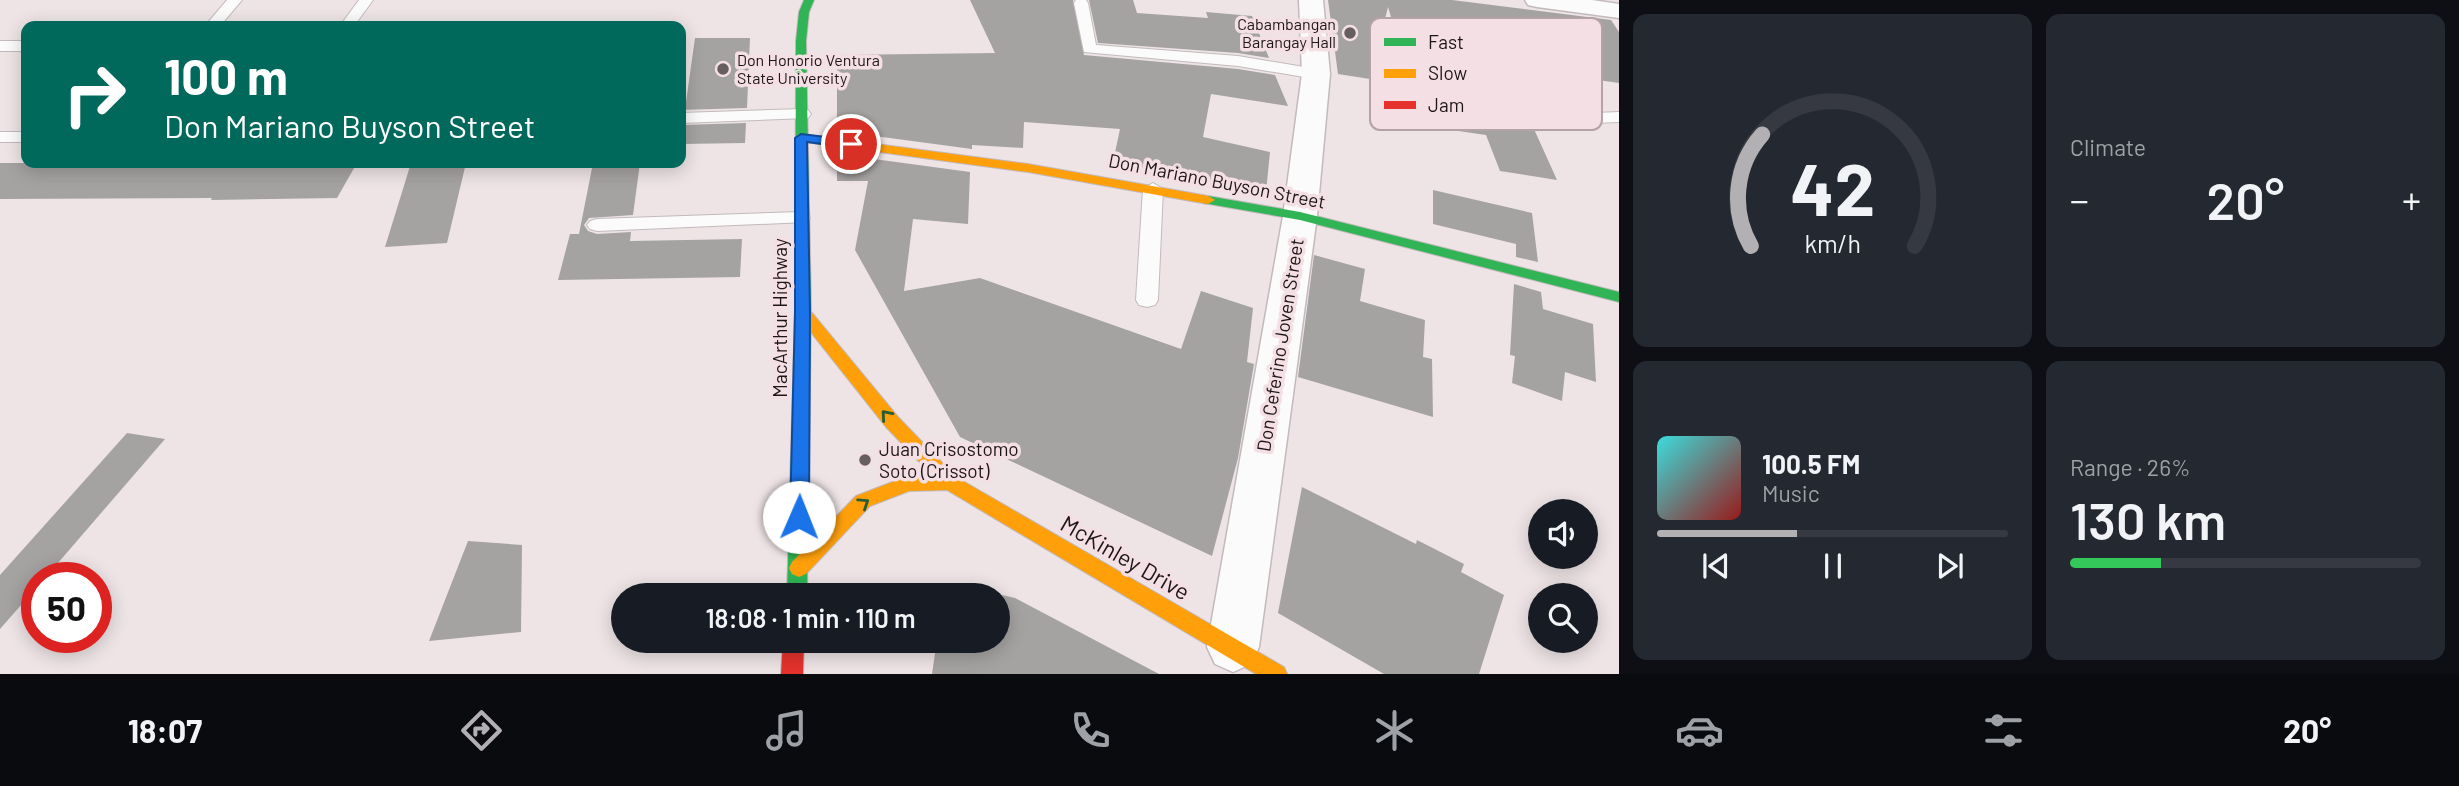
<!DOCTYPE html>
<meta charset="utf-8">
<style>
body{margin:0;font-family:Barlow,sans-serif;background:#242831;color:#f1f3f6;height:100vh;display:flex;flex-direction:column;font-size:26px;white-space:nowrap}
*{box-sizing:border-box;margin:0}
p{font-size:23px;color:#9ea1a6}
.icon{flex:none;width:38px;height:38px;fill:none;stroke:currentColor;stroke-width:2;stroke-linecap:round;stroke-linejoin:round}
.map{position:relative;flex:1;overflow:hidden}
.details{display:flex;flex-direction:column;gap:14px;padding:14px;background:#0d0f14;width:840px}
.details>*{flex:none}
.top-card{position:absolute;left:21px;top:21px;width:665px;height:147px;border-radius:14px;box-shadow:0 4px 18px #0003;background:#00695c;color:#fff;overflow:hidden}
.buttons{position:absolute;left:1528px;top:499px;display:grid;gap:14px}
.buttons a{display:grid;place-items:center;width:70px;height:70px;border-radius:50%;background:#171b24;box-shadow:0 4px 18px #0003;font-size:35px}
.speed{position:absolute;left:21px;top:562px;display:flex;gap:14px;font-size:35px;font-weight:700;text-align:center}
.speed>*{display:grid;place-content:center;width:91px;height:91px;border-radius:50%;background:#171b24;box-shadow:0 4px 18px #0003;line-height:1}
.speed .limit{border:10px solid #d22;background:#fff;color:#111}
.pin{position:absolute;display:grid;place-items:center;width:60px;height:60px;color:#fff;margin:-30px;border:4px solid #fff;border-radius:50%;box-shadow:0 2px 7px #0007}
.me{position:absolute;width:77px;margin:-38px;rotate:1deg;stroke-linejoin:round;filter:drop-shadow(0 0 5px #0008)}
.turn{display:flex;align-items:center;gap:24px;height:147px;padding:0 28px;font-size:32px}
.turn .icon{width:91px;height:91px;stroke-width:2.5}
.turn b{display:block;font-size:49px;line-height:60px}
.big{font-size:52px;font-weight:600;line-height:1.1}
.details .tile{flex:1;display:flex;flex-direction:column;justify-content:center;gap:10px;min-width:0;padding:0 24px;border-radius:14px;background:#242831}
.details .dial{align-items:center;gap:0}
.dial svg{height:182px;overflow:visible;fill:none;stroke:#363941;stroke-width:7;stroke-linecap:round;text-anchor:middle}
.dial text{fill:#f1f3f6;stroke:none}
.song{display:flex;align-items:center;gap:21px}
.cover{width:84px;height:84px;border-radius:10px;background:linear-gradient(135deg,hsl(180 70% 55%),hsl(0 70% 35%))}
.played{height:7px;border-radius:4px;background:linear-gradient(90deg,#b2b0b2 40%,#363941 40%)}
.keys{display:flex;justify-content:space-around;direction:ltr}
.heat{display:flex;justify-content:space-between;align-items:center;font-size:38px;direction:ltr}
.charge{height:10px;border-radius:5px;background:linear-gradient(90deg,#34c759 26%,#363941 0)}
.details .tiles{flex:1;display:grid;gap:14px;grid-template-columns:repeat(2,1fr)}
.trip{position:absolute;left:611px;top:583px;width:399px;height:70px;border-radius:35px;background:#171b24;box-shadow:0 4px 18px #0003;font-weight:600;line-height:70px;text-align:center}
.tabs{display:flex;height:112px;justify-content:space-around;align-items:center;background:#090b0e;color:#9ea1a6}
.tabs .icon{width:49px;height:49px}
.tabs .selected{color:#b2b0b2}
.tabs b{font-size:32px;color:#f1f3f6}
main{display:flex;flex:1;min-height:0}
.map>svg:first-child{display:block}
.building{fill:#a5a3a2}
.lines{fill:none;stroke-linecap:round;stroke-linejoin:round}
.lane-casing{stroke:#c2babc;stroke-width:2}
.street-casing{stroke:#c2babc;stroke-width:3}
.fast-casing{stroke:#c2babc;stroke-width:2}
.slow-casing{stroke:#c2babc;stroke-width:2}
.jam-casing{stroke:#c2babc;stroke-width:2}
.lane{fill:#fcfbfb;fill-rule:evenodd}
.street{fill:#fcfbfb;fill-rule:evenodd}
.fast{fill:#30b455;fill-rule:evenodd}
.slow{fill:#ff9f0a;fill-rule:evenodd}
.jam{fill:#e5322d;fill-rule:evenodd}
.oneway{stroke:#265d33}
.route{fill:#1a73e8;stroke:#114b97;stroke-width:2}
.poi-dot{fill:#665e5f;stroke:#f3dfe4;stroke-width:2.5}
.labels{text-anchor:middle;stroke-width:7;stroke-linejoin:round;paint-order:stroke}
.far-poi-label{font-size:16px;fill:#1d1617;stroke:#f3dfe4;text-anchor:end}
.street-label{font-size:19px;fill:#1d1617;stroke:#f3dfe4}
.poi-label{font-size:19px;fill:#1d1617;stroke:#f3dfe4;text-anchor:start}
.near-street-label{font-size:23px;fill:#1d1617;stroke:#f3dfe4}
.key{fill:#f3dfe4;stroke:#b3a3a6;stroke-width:2}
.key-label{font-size:19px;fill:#1d1617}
</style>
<main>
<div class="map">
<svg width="1619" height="674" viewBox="0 0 1619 674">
<rect width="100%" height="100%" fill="#eee4e6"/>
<path class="building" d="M970,0H1073L1084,55L1238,69L1275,75L1288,106L1211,94L1203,137L1270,152L1266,192L1113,162L1120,129L1024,122L1023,148L972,145V149L837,131V55L995,53Z
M1089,0H1133L1137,13L1208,18L1206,12L1252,16L1269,58L1238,53L1098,43Z
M1328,0H1452L1611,20L1619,32V83L1506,67L1557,180L1500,171L1486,135L1424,126L1388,7L1370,79L1338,74Z
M695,38H750L747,108L681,110V102H686Z
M746,123L745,143L681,144V125Z
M837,154L970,172L968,224L913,219L904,291L980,278L1181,349L1201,291L1253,308L1247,362L1254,364L1238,458L1212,556L960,437L855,250L868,181H837Z
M0,163H357L337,198L211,200L212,198L0,199Z
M411,163H466L447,243L385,247Z
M593,163H640L633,215L589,218L584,225L588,231L597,234L631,232L630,241L742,239L740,277L558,280L570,234H579Z
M1433,190L1532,213L1538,262L1516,257V244L1433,224Z
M1314,255L1365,269L1360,301L1425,320L1423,357L1432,359L1433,417L1298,377Z
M1514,284L1541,292L1543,309L1593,324L1596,382L1565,372L1562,401L1512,383L1515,356L1510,355Z
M127,433L165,439L45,578H37V587L0,629V575Z
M1302,487L1416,544L1417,540L1464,564L1461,572L1504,595L1479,674H1384L1278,613Z
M468,541L522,545L521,632L429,641Z
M955,584L1015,598L1159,674H932L937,640H998V595H953Z"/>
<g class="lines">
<defs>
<path id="lane" d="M227,0H242L220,26H205Z
M359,0H373L354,26H340Z
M1076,0H1086L1088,3L1096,45L1238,56L1316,69L1324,74L1316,79L1238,66L1084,52L1074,3Z
M0,41H26V51H0Z
M802,109L808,110L811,114L808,118L681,123V113Z
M1619,112V122L1595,123L1586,118L1595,113Z
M0,132H26V142H0Z
M1153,183L1163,189L1158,300L1155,305L1147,307L1139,305L1136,300L1143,189Z
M800,212L807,214L810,218L807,222L597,231L590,229L587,225L590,221L597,219Z"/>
<path id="street" d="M1299,0H1323L1330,74L1317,216L1259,647L1251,664L1233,672L1215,664L1207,647L1283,216L1302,74Z
M1525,0H1592L1619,4V18L1537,7L1528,5Z"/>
<path id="fast" d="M804,0H814L809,12L806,41L811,312L807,595H787L795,312L796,41L799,12Z
M1208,196L1300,212L1619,292V302L1300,220L1203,203L1201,200Z"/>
<path id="slow" d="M801,134L1028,164L1208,196L1215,200L1208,204L1028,172L797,141V135Z
M803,307L808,308L898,417L956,477L1284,667L1287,674H1256L947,490L909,491L870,506L806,574L799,577L792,574L789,568L792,562L856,496L908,476L932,475L886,427L798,316L795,312Z"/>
<path id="jam" d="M783,640H804L803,674H781Z"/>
</defs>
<use href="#lane" class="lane-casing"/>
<use href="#street" class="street-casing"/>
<use href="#fast" class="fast-casing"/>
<use href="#slow" class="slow-casing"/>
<use href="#jam" class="jam-casing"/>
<use href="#lane" class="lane"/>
<use href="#street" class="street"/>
<use href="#fast" class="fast"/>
<use href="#slow" class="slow"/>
<use href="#jam" class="jam"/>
</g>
<defs><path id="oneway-chevron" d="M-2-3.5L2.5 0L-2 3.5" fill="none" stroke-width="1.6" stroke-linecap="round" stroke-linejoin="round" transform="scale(1.75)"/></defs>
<g class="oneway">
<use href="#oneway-chevron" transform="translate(886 415) rotate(-131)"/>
<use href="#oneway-chevron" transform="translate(864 503) rotate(-34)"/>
</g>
<path class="route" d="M801,134L851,140L857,144L851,148L807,142L810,312L809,517L806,522L799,525L793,522L790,517L795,312V138Z"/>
<g class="poi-dot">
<circle cx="1350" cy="33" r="7"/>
<circle cx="723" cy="69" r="7"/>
<circle cx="865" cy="460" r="7"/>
</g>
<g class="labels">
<g class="far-poi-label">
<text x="1336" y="30">Cabambangan<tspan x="1336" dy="18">Barangay Hall</tspan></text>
<text x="737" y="66" text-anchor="start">Don Honorio Ventura<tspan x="737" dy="18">State University</tspan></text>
</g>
<g class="street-label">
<text transform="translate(1217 181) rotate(11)" y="7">Don Mariano Buyson Street</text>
<text transform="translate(780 318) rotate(-90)" y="7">MacArthur Highway</text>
<text transform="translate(1280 345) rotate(-81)" y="7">Don Ceferino Joven Street</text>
</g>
<g class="poi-label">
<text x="879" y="456">Juan Crisostomo<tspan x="879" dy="22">Soto (Crissot)</tspan></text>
</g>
<g class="near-street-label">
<text transform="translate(1125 558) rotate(30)" y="8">McKinley Drive</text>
</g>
</g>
<rect x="1370" y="18" width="232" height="112" rx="10" class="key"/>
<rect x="1384" y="38" width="32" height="8" fill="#30b455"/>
<rect x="1384" y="69" width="32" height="9" fill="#ff9f0a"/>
<rect x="1384" y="101" width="32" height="8" fill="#e5322d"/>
<g class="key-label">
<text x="1428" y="49">Fast</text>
<text x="1428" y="80">Slow</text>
<text x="1428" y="112">Jam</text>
</g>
</svg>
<div class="buttons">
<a><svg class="icon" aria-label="sound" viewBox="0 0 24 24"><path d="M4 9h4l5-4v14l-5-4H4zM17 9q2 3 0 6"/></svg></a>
<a><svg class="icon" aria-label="search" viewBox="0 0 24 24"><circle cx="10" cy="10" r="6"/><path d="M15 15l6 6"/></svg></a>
</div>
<div class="speed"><div class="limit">50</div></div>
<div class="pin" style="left:851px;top:144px;background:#d93025"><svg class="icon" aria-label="arrive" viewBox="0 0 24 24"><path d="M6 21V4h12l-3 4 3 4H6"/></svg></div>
<svg class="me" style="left:799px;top:517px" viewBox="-20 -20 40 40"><circle r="19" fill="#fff"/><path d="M0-13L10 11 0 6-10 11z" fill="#1a73e8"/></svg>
<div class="trip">18:08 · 1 min · 110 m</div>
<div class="top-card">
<div class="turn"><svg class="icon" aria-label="right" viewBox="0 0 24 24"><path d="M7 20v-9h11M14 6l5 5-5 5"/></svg><div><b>100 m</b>Don Mariano Buyson Street</div></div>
</div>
</div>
<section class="details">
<div class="tiles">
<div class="tile dial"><svg viewBox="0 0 100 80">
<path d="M14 69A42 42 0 1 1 86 69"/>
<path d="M14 69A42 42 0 0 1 19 20" stroke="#b2b0b2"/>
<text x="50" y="56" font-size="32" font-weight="700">42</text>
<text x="50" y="72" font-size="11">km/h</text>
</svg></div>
<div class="tile"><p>Climate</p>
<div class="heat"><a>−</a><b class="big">20°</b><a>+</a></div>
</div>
<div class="tile">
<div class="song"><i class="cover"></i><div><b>100.5 FM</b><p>Music</p></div></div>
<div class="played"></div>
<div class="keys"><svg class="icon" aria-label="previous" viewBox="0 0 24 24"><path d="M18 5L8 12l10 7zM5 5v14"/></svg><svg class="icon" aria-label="pause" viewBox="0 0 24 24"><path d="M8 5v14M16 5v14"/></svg><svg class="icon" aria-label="next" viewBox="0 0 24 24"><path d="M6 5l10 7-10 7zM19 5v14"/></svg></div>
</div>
<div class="tile"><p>Range · 26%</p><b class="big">130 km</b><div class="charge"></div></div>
</div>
</section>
</main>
<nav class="tabs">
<b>18:07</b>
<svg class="icon selected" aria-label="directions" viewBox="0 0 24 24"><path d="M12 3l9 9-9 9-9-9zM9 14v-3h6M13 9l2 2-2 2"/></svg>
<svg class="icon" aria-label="music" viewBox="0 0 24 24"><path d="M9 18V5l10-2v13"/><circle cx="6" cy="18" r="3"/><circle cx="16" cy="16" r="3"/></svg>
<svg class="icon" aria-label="phone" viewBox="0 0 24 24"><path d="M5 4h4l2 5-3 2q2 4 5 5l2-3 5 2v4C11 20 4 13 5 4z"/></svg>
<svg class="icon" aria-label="climate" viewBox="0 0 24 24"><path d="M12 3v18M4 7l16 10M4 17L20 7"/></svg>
<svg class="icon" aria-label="car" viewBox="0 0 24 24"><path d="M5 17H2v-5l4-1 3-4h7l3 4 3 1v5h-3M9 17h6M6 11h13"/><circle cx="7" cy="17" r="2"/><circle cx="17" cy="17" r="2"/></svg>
<svg class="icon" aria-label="filters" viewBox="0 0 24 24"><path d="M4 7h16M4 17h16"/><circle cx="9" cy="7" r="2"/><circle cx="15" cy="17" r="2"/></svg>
<b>20°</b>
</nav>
